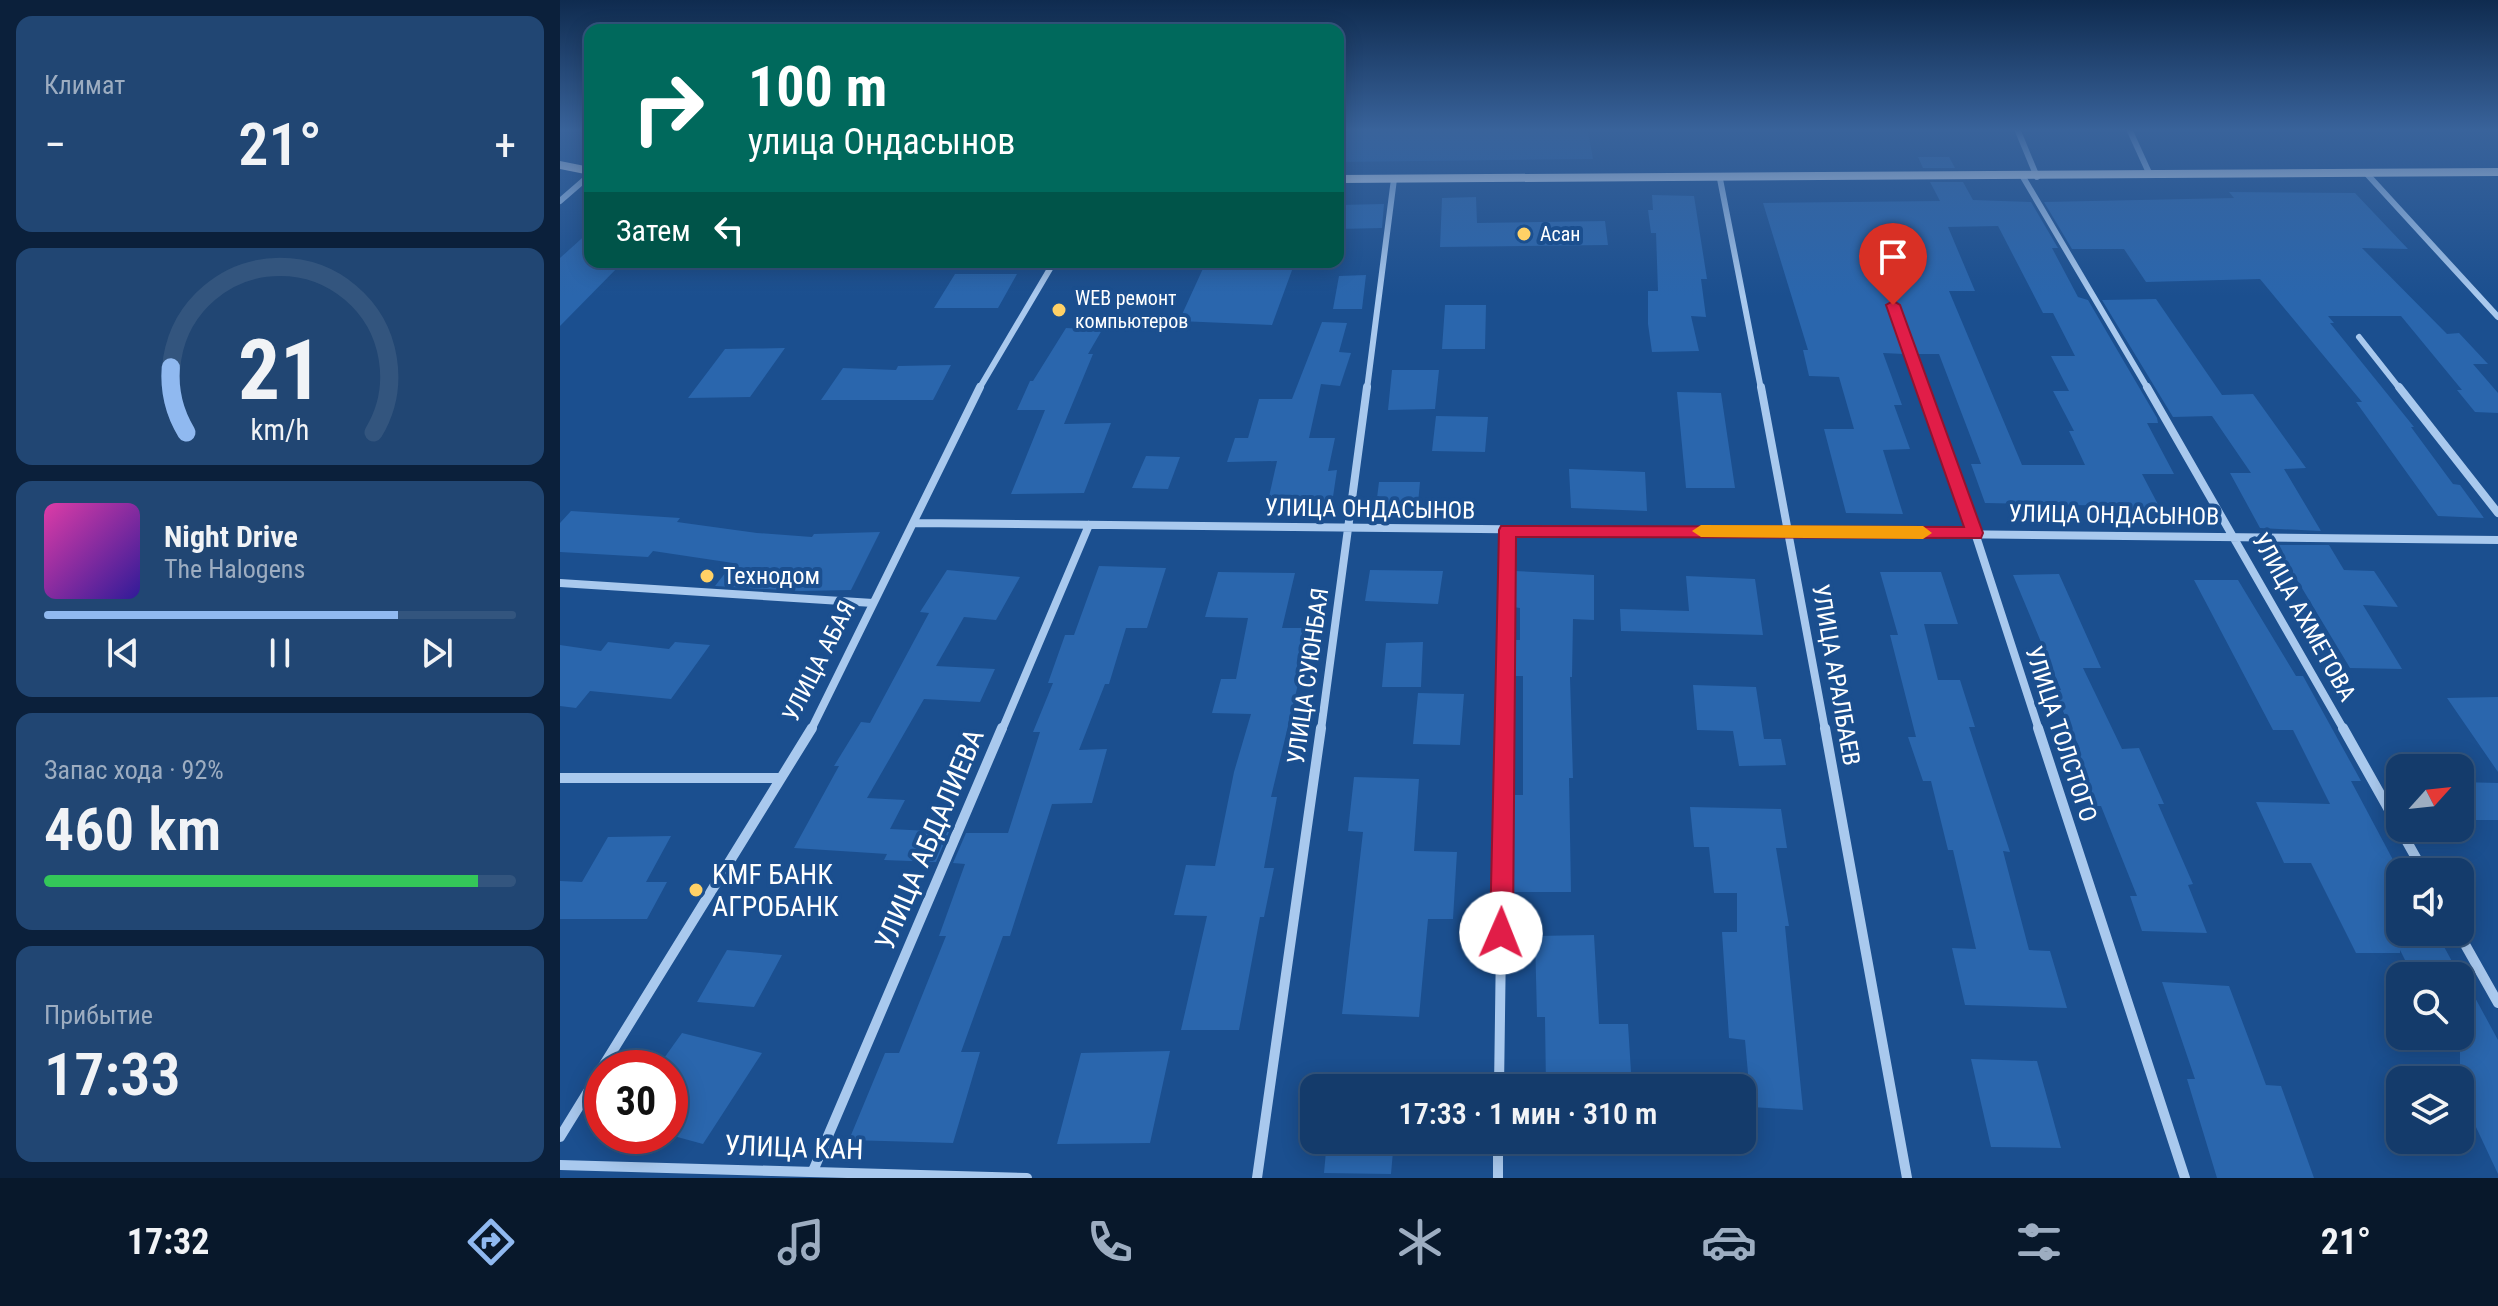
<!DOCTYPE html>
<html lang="ru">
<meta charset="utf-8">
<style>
body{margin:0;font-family:"Roboto Condensed",sans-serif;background:#214673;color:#f1f3f6;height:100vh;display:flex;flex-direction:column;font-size:30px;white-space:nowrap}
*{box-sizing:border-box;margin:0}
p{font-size:26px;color:#9dadc1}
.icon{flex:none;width:44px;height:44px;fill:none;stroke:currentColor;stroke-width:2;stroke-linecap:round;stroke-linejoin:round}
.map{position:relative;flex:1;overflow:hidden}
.side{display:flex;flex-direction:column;gap:16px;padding:16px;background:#0b203b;width:560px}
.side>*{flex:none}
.top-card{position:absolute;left:24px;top:24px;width:760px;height:244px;border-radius:16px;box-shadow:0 4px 20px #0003,0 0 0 2px #33557e;background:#00695c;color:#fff;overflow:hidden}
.needle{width:52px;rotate:63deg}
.tools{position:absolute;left:1826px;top:754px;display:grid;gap:16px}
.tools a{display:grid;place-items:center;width:88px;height:88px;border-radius:16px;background:#143b6b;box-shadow:0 4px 20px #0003,0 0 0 2px #33557e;font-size:40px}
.speed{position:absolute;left:24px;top:1050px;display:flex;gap:16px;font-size:40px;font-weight:700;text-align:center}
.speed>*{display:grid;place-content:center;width:104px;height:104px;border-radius:50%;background:#143b6b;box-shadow:0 4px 20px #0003,0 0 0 2px #33557e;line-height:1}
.speed .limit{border:12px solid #d22;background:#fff;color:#111}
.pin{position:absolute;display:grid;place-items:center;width:68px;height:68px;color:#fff;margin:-82px -34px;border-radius:50% 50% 50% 0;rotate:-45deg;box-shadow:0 0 8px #0007}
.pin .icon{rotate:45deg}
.me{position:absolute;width:88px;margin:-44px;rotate:1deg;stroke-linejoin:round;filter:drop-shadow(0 0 6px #0008)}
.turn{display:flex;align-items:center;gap:28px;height:168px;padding:0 32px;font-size:36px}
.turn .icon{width:104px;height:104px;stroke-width:2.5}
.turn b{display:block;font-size:56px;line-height:68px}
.then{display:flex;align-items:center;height:76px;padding:0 32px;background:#0003;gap:16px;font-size:30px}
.big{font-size:60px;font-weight:600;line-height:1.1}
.side .widget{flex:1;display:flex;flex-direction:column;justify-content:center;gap:12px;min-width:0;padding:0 28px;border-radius:16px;background:#214673}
.side .dial{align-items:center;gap:0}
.dial svg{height:208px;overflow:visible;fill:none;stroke:#33557e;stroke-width:7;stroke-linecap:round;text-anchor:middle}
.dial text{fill:#f1f3f6;stroke:none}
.song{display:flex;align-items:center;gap:24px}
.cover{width:96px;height:96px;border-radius:12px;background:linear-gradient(135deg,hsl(320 70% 55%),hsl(250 70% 35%))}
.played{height:8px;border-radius:4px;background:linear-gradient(90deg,#90b9f0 75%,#33557e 75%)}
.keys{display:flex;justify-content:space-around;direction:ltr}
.heat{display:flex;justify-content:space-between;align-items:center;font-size:44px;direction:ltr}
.charge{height:12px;border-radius:6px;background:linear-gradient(90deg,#34c759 92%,#33557e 0)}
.trip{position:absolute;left:740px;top:1074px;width:456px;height:80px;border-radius:16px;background:#143b6b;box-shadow:0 4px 20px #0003,0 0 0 2px #33557e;font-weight:600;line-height:80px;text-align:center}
.tabs{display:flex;height:128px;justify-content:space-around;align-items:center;background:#08182b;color:#9dadc1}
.tabs .icon{width:56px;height:56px}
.tabs .active{color:#90b9f0}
.tabs b{font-size:36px;color:#f1f3f6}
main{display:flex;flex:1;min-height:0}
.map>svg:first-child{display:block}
.green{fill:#2461a8}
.building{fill:#2a66ad;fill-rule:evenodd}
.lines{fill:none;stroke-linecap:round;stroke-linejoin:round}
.minor-far2{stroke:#a9c9ee;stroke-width:6}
.minor-far1{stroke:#a9c9ee;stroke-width:8}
.minor{stroke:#a9c9ee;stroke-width:10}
.primary{fill:#f0f6ff;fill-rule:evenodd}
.route{fill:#e11d48;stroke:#92132f;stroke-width:2}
.slow{fill:#f59e0b}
.poi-dot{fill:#ffd166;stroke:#1b4f8f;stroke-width:3}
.labels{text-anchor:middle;stroke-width:8;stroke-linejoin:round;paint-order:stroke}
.far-poi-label{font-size:20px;fill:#fff;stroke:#1b4f8f;text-anchor:start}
.street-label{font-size:24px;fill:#fff;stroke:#1b4f8f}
.poi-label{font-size:24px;fill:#fff;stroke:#1b4f8f;text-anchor:start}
.near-street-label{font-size:28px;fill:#fff;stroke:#1b4f8f}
.near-poi-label{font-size:28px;fill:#fff;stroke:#1b4f8f;text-anchor:start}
</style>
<main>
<section class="side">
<div class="widget"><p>Климат</p>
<div class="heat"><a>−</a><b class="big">21°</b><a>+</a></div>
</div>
<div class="widget dial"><svg viewBox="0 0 100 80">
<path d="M14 69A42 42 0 1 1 86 69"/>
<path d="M14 69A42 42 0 0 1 8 44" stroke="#90b9f0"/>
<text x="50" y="56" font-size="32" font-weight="700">21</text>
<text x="50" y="72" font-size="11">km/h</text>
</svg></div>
<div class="widget">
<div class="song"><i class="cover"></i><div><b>Night Drive</b><p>The Halogens</p></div></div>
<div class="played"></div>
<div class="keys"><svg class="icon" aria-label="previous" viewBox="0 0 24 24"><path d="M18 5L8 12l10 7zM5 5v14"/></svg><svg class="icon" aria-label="pause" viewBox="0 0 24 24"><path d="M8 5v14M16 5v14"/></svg><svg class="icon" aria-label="next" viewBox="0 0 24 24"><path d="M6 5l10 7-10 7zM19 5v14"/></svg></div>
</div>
<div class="widget"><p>Запас хода · 92%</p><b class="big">460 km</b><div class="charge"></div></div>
<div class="widget"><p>Прибытие</p><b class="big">17:33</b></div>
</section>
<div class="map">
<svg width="1938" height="1178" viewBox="0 0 1938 1178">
<rect width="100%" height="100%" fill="#1b4f8f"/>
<path class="green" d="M778,131H1028L1033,159L778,162Z"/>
<path class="building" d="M1358,157H1389L1395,168H1363Z
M1370,182H1403L1413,200L1471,202L1498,248H1492L1518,297L1528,300L1597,418L1598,423H1587L1614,474H1582L1602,512H1560L1557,506L1425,503L1411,464H1421L1379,354H1357L1339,303L1333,299L1327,306L1344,354L1323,353L1342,405H1334L1350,449L1323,450L1343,514L1286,513L1264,429H1294L1279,377L1249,376L1243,350H1248L1203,203L1380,201ZM1438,226L1483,313H1493L1515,356H1491L1509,391H1493L1514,431H1509L1525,465H1462L1389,291H1415L1388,227Z
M1669,192L1795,193L1848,249L1802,248L1887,334L1899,333L1928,364H1913L1938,393V413L1915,412L1897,390H1902L1841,316H1768L1774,323H1770L1854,427H1851L1893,484L1900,485L1924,518L1878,516L1796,402H1802L1700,279L1586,282L1564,249H1512L1484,202L1674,198Z
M1092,195L1134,196L1147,279H1141L1146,317L1131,316L1139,351L1092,352L1088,324V291H1098L1096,233H1091L1088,210H1093Z
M916,197L917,223L1045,221L1048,245L880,247L882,198Z
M824,204L822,228L778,229V205Z
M30,231V262H63L0,326V258Z
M646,262H735L712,325L619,321Z
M395,274H457L438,308H374Z
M806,275L802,309H773L779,276Z
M1596,299L1662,395L1693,394L1746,468L1724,469L1761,531L1700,528L1670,473H1691L1652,416L1613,417L1542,300Z
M885,305H926L925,349H882Z
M762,322L787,323L779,352L791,353L780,386L761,384L749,438H775L768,471L777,470L771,510H706L717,461L667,462L675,438H688L699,399H732Z
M506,328L542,330L528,354H533L504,424L551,423L524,493L451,494L485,410H457L470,381H473Z
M225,348L190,397L128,398L165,349Z
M391,365L373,400H261L283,368L336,370L338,366Z
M832,370H879L875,409L828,410Z
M1117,392L1161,393L1175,488H1126Z
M876,416L928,417L925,452L872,451Z
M586,456L620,457L608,489L572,488Z
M1009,469L1085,472L1087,511L1011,508Z
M819,482H860L857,514H815Z
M11,511L120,518L117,522L197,533L252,537L254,534L320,532L291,590L240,591L155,586L173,563L93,551L88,557L0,552V523Z
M1716,545H1769L1784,570L1814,571L1838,607L1803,605L1842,669L1790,668Z
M539,566L606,568L587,628H566L549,684H545L519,750L547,749L532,803L492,804L450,936H443L401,1052H420L393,1143L289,1140L325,1053H339L386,936H379L405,864L393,863L406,833H448L480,732H473L493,683H488L505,635H514Z
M387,570L460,577L436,620L404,617L376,666L435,669L420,702L364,699L307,798L345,800L330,829L389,832L376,862L324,860L327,854L234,848L279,766H274L301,722L310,723L369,613L360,612Z
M810,570L883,571L878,604L805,601Z
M954,571L1034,575V620L1013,619L1012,677H1010L1013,778H1009L1011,892H952L953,795H963V676H953L955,640H960V608L953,607Z
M658,572L735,573L722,628H743L735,680H739L711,797H717L704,868H714L704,917H700L679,1030H621L647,916L614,915L626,865L655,866L674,772L691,714L652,713L661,679H676L688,618L645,617Z
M1320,572H1381L1398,624H1364L1378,680H1400L1415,727H1409L1450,852L1443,851L1469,950L1490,951L1507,1008L1405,1005L1392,948L1416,949L1393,850H1388L1371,781H1363L1348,737H1356L1330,635H1338Z
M1499,574L1541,668H1523L1562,749L1579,748L1604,804H1598L1633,884L1628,885L1647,933L1582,931L1570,896H1577L1541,806H1537L1514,750L1520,749L1494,691L1501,690L1453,575Z
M1126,576L1195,579L1203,635L1061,631L1060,609L1129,611Z
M1634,580H1678L1736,676H1743L1801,781H1791L1840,873V932H1876L1900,976H1853L1840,950V953H1796L1751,863H1724L1696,802L1770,804L1733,730H1713Z
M48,642L109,649L115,642L150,645L111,699L30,691L16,708L0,706V645L41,651Z
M863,642L861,687H822L826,643Z
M1133,685L1196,687L1204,739H1221L1226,765L1179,766L1173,731L1137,730Z
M858,693L904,694L900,745L853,744Z
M1938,697V772L1887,698Z
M794,777L859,779L854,851L897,852L893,919H868L859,1017L782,1014L803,832L788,831Z
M1900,782L1938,783V820H1900Z
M1130,807L1221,809L1227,848H1216L1229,926H1225L1243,1110L1191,1107L1185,1040L1169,1038L1162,932H1177V893H1154L1149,847H1134Z
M111,836L86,882H107L87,919H0V881L22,882L48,837Z
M1034,935L1039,1024H1068L1072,1088H986L985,1017H977L975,936Z
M167,950L222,955L194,1007L137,1002Z
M1900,970L1938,1040V1174L1900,1093V1080H1894L1888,1067L1900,1068Z
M1602,982L1669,986L1706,1085L1721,1086L1754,1178H1657L1627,1079H1635Z
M122,1033L202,1053L143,1144L110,1135V1068H97Z
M610,1051L590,1143L497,1144L521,1053Z
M1411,1059L1477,1061L1501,1148L1431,1147Z
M767,1140H834L831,1174L764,1173Z"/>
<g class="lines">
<path class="minor-far2" d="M1458,131L1477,177
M1570,131L1590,175
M1806,173L1938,317
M1463,177L1588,389
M1160,179L1201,389
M0,201L30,175
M1333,305L1363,389
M1799,337L1840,389
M419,389L494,262
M807,389L834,179"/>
<path class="minor-far1" d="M1201,387L1265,730
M1363,387L1415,533L1479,730
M1587,387L1784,730
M1839,387L1938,513
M354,523L1938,540
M0,583L313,603
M251,730L420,387
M442,730L529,525
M761,730L807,387
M944,730L947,530"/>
<path class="minor" d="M1265,728L1347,1178
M1478,728L1625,1178
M1783,728L1864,872
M0,778H221
M1898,932L1938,1003
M42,1068L252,728
M939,1088L944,728
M0,1137L42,1069
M938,1140V1178
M0,1165L467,1178
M253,1171L442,728
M697,1178L761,728"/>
<path class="primary" d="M0,161L30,167V175L0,169Z
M1938,168V176L778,183V175Z"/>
</g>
<linearGradient id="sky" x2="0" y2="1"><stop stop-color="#0f2b4f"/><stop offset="0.44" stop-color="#39639b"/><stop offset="1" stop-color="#39639b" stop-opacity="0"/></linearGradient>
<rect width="1938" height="296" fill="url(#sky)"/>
<path class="route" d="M1333,301L1340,305L1423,533L1421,538L956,537L953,933L950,941L941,944L933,941L930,933L939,530L941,526L1404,527L1326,305Z"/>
<path class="slow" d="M1141,525L1363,526L1372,533L1363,539L1141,537L1132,531Z"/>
<g class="poi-dot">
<circle cx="964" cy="234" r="8"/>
<circle cx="499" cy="310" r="8"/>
<circle cx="147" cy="576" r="8"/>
<circle cx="136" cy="890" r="8"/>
</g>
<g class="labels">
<g class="far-poi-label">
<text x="980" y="241">Асан</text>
<text x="515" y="305">WEB ремонт<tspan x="515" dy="23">компьютеров</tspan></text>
</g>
<g class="street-label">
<text transform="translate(810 509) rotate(1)" y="8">УЛИЦА ОНДАСЫНОВ</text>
<text transform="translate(1554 515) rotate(1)" y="8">УЛИЦА ОНДАСЫНОВ</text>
<text transform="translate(1744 617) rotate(61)" y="8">УЛИЦА АХМЕТОВА</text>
<text transform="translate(259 661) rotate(-63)" y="8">УЛИЦА АБАЯ</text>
<text transform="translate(1276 675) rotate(80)" y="8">УЛИЦА АРАЛБАЕВ</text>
<text transform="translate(748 676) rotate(-82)" y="8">УЛИЦА СУЮНБАЯ</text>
<text transform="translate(1501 734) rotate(72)" y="8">УЛИЦА ТОЛСТОГО</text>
</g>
<g class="poi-label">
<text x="163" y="584">Технодом</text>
</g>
<g class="near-street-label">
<text transform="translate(369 839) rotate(-67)" y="10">УЛИЦА АБДАЛИЕВА</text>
<text transform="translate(234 1147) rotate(2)" y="10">УЛИЦА КАН</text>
</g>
<g class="near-poi-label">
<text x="152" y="884">KMF БАНК<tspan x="152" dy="32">АГРОБАНК</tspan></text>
</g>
</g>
</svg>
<div class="tools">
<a><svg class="needle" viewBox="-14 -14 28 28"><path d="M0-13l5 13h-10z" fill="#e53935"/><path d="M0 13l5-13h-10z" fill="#9dadc1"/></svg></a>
<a><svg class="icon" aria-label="sound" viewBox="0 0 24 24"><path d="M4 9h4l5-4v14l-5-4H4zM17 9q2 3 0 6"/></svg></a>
<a><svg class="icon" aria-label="search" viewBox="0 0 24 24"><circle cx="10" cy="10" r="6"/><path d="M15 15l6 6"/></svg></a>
<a><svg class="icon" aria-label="layers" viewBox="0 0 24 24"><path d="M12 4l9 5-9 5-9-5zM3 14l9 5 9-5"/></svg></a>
</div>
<div class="speed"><div class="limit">30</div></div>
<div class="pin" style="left:1333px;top:305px;background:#d93025"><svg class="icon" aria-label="arrive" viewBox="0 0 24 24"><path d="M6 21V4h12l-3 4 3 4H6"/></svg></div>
<svg class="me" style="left:941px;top:933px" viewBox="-20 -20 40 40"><circle r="19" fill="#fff"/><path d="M0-13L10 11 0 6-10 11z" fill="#e11d48"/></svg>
<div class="trip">17:33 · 1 мин · 310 m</div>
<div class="top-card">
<div class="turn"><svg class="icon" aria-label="right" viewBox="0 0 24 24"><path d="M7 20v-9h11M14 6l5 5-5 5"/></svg><div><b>100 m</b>улица Ондасынов</div></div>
<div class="then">Затем<svg class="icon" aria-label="left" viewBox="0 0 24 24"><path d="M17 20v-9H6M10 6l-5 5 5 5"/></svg></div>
</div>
</div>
</main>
<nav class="tabs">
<b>17:32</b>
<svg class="icon active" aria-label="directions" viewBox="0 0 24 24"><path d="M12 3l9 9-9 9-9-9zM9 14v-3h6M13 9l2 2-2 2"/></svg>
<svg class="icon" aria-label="music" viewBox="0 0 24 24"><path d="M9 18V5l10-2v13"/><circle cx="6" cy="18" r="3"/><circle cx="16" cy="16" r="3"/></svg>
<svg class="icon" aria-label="phone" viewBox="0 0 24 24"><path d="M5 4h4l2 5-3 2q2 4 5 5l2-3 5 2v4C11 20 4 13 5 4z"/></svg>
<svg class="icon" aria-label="climate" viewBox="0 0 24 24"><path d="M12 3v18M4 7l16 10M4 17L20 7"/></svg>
<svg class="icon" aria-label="car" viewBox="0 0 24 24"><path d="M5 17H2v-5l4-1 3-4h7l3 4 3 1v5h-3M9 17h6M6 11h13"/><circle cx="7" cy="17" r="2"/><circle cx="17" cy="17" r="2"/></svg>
<svg class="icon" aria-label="filters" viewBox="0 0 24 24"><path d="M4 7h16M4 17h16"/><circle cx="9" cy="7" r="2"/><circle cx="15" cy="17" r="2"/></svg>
<b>21°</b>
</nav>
